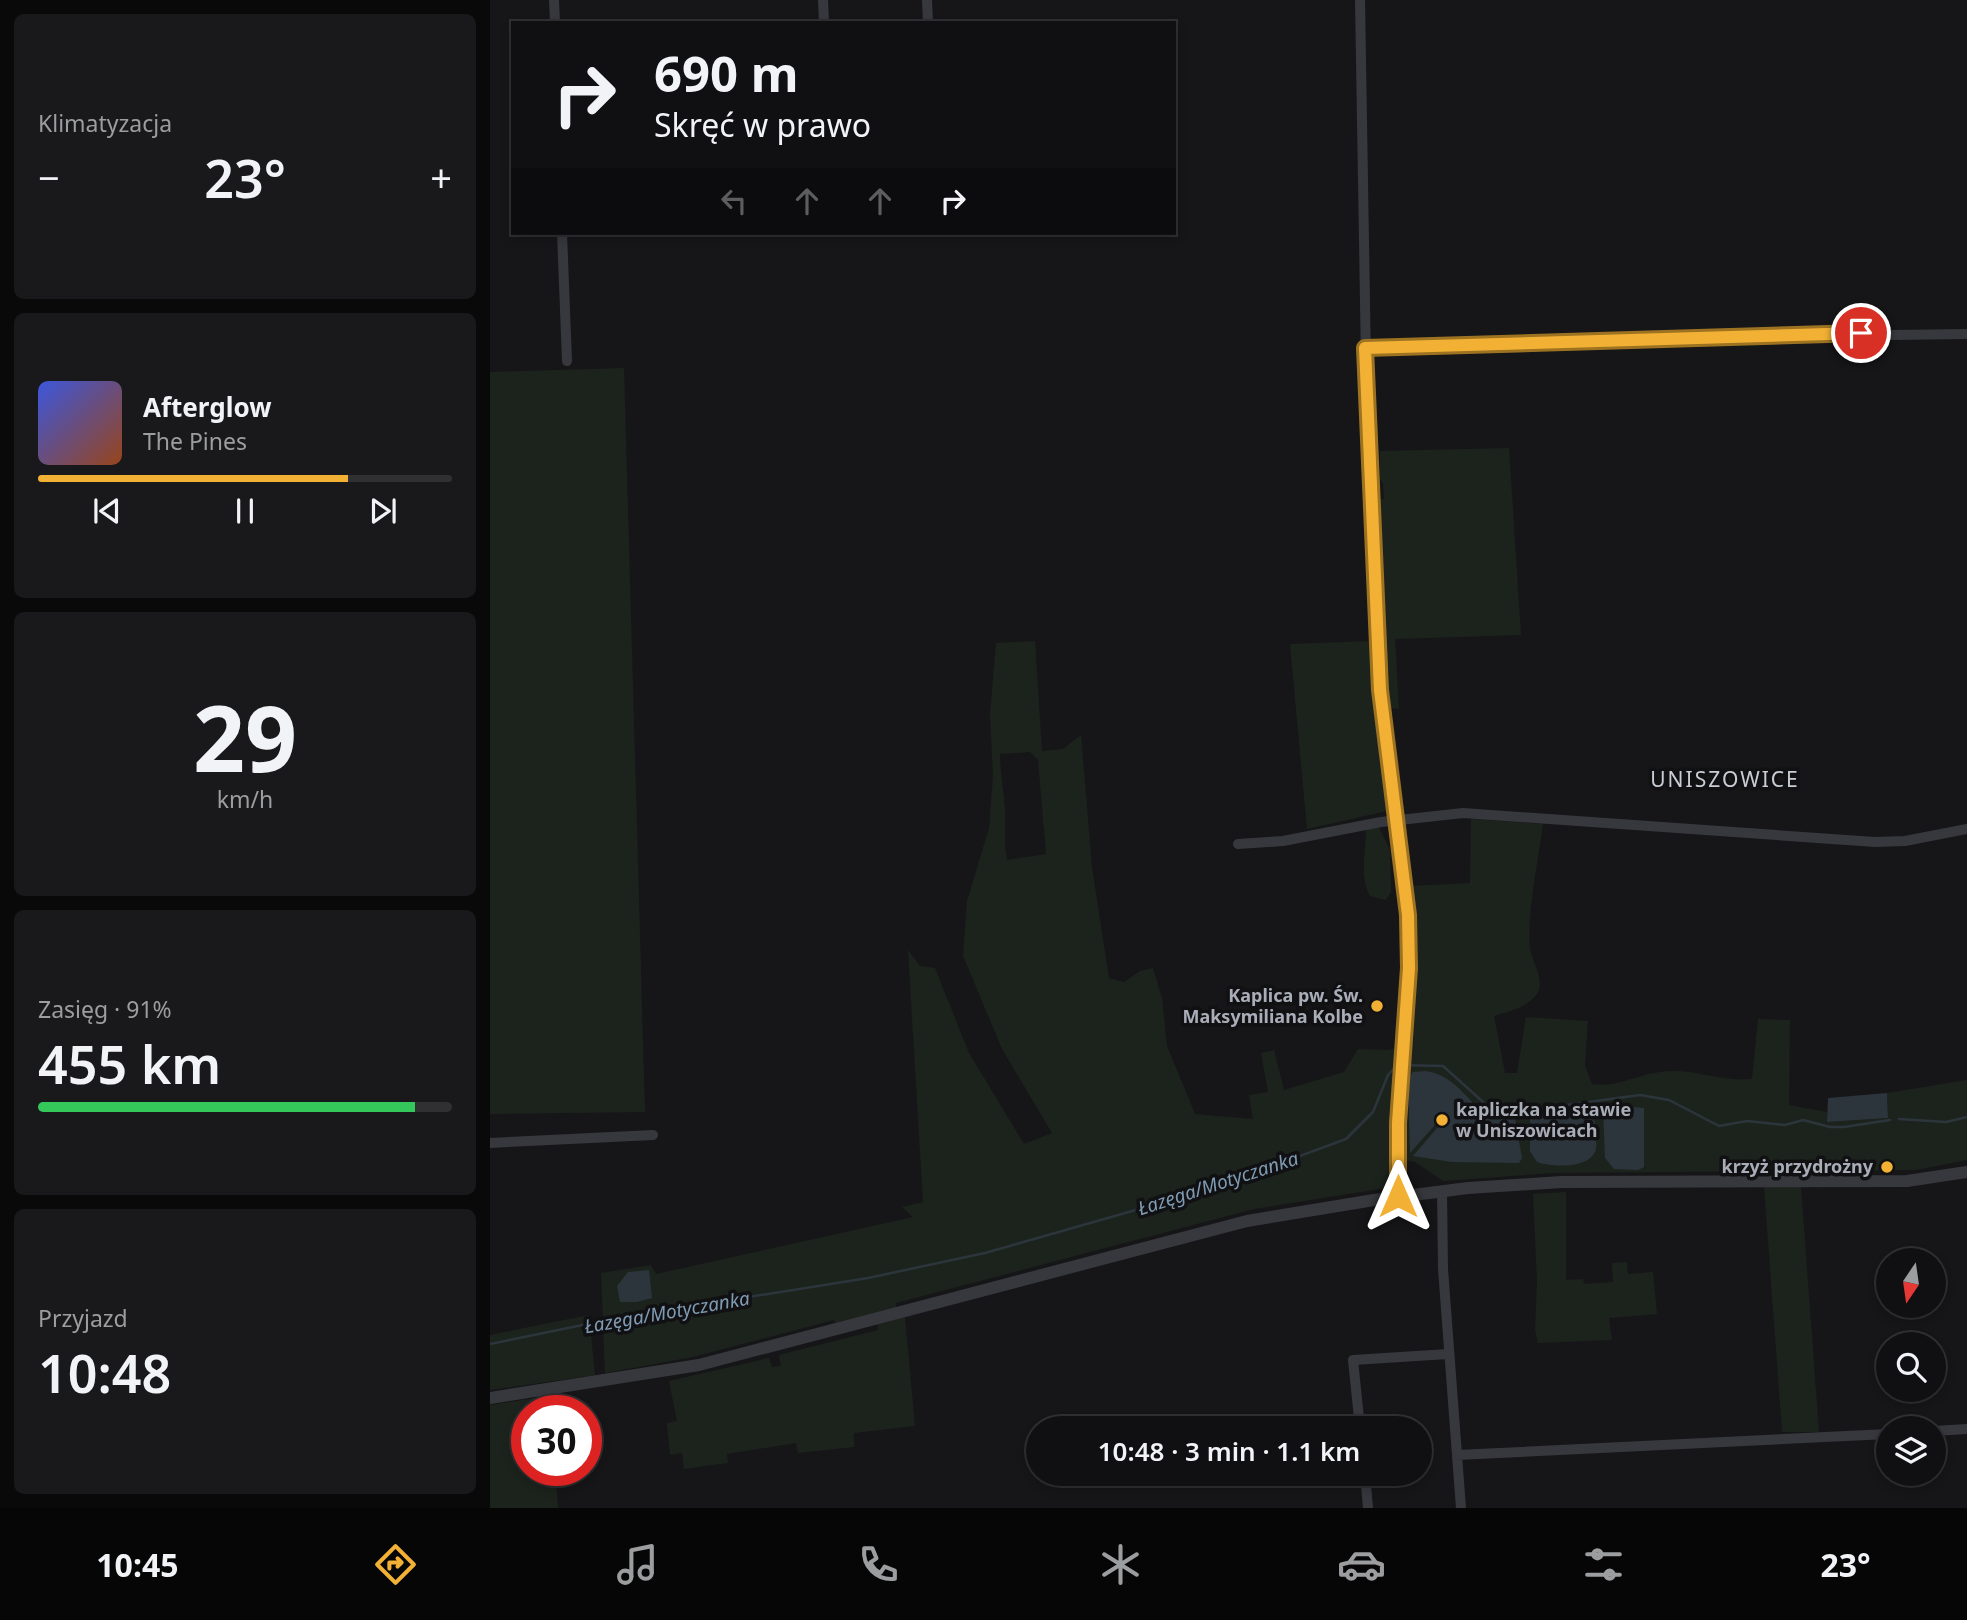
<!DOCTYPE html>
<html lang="pl">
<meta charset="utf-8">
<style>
body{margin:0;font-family:"Noto Sans",sans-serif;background:#19191b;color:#f1f3f6;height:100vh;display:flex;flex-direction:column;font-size:26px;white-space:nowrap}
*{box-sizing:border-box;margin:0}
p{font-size:23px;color:#9c9d9f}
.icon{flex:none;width:38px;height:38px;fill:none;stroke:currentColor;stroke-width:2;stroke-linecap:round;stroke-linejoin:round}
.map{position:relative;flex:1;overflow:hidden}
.details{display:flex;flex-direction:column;gap:14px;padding:14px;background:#09090a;width:490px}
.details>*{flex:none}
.top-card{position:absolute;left:21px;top:21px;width:665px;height:214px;border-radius:0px;box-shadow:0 4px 10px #0003,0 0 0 2px #303032;background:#101012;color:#f1f3f6;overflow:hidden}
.needle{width:46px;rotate:193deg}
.fabs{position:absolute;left:1386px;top:1248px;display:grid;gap:14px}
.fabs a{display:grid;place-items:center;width:70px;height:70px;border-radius:50%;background:#101012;box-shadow:0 4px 10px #0003,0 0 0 2px #303032;font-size:35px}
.speed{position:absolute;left:21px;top:1395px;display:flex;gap:14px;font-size:35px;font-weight:700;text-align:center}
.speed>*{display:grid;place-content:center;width:91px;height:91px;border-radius:50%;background:#101012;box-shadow:0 4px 10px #0003,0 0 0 2px #303032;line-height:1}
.speed .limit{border:10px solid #d22;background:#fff;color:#111}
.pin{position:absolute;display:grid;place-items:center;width:60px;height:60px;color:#fff;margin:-30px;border:4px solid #fff;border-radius:50%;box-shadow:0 2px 7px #0007}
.me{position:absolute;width:77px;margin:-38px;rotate:0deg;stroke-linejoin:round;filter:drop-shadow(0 0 5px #0008)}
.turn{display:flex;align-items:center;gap:24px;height:147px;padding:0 28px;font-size:32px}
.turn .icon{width:91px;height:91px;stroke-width:2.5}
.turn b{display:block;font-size:49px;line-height:60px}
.lanes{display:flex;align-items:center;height:66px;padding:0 28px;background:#0003;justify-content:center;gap:35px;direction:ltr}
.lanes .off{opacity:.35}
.big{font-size:52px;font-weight:600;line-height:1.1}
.details .widget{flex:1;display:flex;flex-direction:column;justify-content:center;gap:10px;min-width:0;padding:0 24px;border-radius:10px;background:#19191b}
.details .dial{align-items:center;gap:0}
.dial b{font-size:91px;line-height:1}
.song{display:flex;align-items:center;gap:21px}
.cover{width:84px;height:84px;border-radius:10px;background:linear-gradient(135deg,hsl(230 70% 55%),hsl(20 70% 35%))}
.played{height:7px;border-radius:4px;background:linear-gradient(90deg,#f2b134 75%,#303032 75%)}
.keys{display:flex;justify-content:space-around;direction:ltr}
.heat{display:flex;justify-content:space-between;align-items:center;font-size:38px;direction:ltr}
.charge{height:10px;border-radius:5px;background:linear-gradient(90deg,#34c759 91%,#303032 0)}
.trip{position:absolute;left:536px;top:1416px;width:406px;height:70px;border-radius:35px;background:#101012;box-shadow:0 4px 10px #0003,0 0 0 2px #303032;font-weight:600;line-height:70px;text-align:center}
.tab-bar{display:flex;height:112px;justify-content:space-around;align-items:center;background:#060607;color:#9c9d9f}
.tab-bar .icon{width:49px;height:49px}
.tab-bar .current{color:#f2b134}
.tab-bar b{font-size:32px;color:#f1f3f6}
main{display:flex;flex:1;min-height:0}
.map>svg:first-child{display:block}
.green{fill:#1c231d;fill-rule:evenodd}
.water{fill:#2c353c}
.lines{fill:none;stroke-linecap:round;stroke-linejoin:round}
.stream{stroke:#2c353c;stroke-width:2.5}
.minor{stroke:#37383d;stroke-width:10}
.tertiary{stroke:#37383d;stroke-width:12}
.route-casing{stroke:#9d7322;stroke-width:18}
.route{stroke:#f2b134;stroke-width:12}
.poi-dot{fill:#f2b134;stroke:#111113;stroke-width:2.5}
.labels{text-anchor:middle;stroke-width:7;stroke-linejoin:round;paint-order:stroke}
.poi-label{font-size:18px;font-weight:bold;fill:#a8adb8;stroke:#111113;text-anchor:end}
.water-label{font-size:19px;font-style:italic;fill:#7f9bb3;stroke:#111113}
.quarter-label{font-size:21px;letter-spacing:2px;fill:#c9ccd4;stroke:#111113}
</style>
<main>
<section class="details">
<div class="widget"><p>Klimatyzacja</p>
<div class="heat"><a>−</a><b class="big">23°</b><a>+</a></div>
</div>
<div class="widget">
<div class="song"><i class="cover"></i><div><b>Afterglow</b><p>The Pines</p></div></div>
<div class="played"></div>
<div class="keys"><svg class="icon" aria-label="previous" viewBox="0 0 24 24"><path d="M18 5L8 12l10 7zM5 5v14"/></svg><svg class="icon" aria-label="pause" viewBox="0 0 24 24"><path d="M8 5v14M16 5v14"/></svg><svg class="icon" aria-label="next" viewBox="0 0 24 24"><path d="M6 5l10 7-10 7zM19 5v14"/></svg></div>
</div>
<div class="widget dial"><b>29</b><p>km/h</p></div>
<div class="widget"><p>Zasięg · 91%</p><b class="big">455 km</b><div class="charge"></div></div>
<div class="widget"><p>Przyjazd</p><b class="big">10:48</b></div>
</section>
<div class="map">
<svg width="1477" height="1508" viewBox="0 0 1477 1508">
<rect width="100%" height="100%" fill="#161618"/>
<path class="green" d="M134,368L155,1112L0,1114V372Z
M1019,448L1031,635L905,639L909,709L886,706L897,811L817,829L800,644L882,641L875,500L894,499L893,483L890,479V451Z
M545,641L552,751L573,749L591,735L602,867L619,978L634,982L650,971L663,968L672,998L677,1046L705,1114L763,1119L759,1095L778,1092L771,1053L784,1050L794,1090L854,1072L868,1049L899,1050L923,1043L925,965L919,886L980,883L981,819L1053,824C1048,864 1037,908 1040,948C1042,963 1056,980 1047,994C1036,1008 1020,1011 1004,1016L1015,1073H1027L1036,1017L1098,1021L1095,1066L1102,1084C1126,1088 1146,1075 1170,1072C1202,1067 1228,1082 1262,1079L1268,1019L1300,1020L1299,1105L1337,1112V1122L1398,1118L1397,1093L1477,1080V1160L1426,1170L1063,1173L953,1181L925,1162L902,1157V1172L896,1188L764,1209L406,1303V1308L345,1323L344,1320L203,1357L115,1373L111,1273L161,1265L166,1274L423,1217L412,1207L433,1202L418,950L430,966L445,968L479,1053L534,1144L562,1133L512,1049L473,956L477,901L499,828L503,776L500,715L506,643ZM540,752L548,760L556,854L517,860C513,842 516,828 515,810C514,791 510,773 510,754Z
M888,825L900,850L901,892L896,900L880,896C869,877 876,849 876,827Z
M1274,1186H1311L1329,1432H1292Z
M1076,1192V1280L1093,1279L1094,1284L1123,1282L1122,1263L1137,1262L1138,1274L1163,1272L1167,1314L1119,1318L1122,1340L1048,1343L1045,1330L1047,1281L1043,1194Z
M99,1315L105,1375L0,1390V1335Z
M415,1317L425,1426L364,1433V1447L308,1453L306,1443L237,1454L238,1463L194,1469L192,1453L180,1455L177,1423L187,1421L179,1381L279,1358L282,1367L291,1366L289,1355L388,1330V1324Z
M60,1396L61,1410H37V1470H65L68,1508H0V1405Z"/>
<path class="water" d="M936,1071C969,1076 978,1106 1003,1118C1008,1120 1019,1119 1025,1119L1032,1158L1029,1163L962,1162L923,1156L947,1128L957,1124V1117L951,1113L945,1115L944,1126L920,1153L918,1078L923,1072Z
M1397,1093L1398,1118L1337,1122L1338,1098Z
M1125,1105L1154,1108V1167L1148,1170L1124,1169L1115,1158L1113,1108Z
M1096,1110C1104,1117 1107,1124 1106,1135C1106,1140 1107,1148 1105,1152C1097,1169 1061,1167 1047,1162L1040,1151V1118L1049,1114Z
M159,1270L162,1298L147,1302H130L127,1286L138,1272Z"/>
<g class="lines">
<path class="stream" d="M1409,1119L1456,1122L1477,1117
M0,1344L127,1318L378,1278L495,1253L723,1188L856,1139L883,1112L898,1075L907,1065L953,1066L1002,1110L1017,1113L1150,1095L1179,1100L1229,1126L1257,1121L1295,1125L1313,1120L1340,1127H1354L1400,1120"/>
<path class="minor" d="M64,0L65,23
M333,0L334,23
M437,0L438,23
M870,0L876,362L890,690L918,915L920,968L908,1123V1196
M72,233L77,361
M875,348L1174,338L1477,334
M748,844L793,841L891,822L973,813L1385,842L1415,841L1477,829
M0,1143L163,1135
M952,1191L953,1269L971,1508
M870,1428L863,1360L958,1354
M1444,1431L1477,1429
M967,1455L1398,1434
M875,1474L878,1508"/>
<path class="tertiary" d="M0,1398L209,1365L757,1221L884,1200L978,1188L1072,1182L1417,1181L1477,1172"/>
</g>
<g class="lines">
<defs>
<path id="route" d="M908,1196V1123L919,968L918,915L890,690L875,348L1371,333"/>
</defs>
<use href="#route" class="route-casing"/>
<use href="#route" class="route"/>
</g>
<g class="poi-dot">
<circle cx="887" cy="1006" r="7"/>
<circle cx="952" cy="1120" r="7"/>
<circle cx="1397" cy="1167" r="7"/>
</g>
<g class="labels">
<g class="poi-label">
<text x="873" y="1002">Kaplica pw. Św.<tspan x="873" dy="21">Maksymiliana Kolbe</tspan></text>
<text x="966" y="1116" text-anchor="start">kapliczka na stawie<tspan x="966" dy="21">w Uniszowicach</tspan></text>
<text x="1383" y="1173">krzyż przydrożny</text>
</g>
<g class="water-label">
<text transform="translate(728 1183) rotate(-18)" y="7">Łazęga/Motyczanka</text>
<text transform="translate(177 1312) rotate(-10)" y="7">Łazęga/Motyczanka</text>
</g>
<g class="quarter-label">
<text x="1235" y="787">UNISZOWICE</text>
</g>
</g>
</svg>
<div class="fabs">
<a><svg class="needle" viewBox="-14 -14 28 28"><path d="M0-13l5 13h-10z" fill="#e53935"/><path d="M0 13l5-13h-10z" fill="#9c9d9f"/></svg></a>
<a><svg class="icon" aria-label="search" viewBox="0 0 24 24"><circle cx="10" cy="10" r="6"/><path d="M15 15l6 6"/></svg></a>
<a><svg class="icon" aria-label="layers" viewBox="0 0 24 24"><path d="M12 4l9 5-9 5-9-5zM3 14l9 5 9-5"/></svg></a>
</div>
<div class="speed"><div class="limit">30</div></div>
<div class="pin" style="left:1371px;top:333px;background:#d93025"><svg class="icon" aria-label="arrive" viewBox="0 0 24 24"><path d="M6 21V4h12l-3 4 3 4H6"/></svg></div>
<svg class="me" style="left:908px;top:1196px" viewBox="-20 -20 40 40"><path d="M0-17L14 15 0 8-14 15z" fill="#f2b134" stroke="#fff" stroke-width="4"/></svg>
<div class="trip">10:48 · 3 min · 1.1 km</div>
<div class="top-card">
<div class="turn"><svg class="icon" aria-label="right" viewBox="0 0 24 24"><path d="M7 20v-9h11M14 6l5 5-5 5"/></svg><div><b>690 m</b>Skręć w prawo</div></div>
<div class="lanes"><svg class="icon off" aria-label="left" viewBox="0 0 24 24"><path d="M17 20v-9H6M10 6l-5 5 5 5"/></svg><svg class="icon off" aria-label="ahead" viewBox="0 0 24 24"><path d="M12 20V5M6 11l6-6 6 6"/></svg><svg class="icon off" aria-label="ahead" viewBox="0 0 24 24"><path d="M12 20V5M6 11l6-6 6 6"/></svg><svg class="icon" aria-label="right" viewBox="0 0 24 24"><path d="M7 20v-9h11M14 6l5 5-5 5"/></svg></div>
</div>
</div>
</main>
<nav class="tab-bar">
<b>10:45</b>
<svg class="icon current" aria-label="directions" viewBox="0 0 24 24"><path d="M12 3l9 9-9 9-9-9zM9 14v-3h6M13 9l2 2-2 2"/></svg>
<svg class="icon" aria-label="music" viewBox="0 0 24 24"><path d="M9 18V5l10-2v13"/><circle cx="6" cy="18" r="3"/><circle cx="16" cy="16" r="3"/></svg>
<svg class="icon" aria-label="phone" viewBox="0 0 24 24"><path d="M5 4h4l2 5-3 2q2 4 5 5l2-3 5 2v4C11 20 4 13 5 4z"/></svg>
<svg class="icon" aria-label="climate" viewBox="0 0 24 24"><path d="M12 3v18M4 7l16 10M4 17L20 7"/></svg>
<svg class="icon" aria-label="car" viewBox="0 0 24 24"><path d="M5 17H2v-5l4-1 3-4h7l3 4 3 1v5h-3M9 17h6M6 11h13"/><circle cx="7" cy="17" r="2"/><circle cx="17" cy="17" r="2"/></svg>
<svg class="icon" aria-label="filters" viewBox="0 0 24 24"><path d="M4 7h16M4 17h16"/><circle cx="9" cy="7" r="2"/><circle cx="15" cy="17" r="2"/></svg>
<b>23°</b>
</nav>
